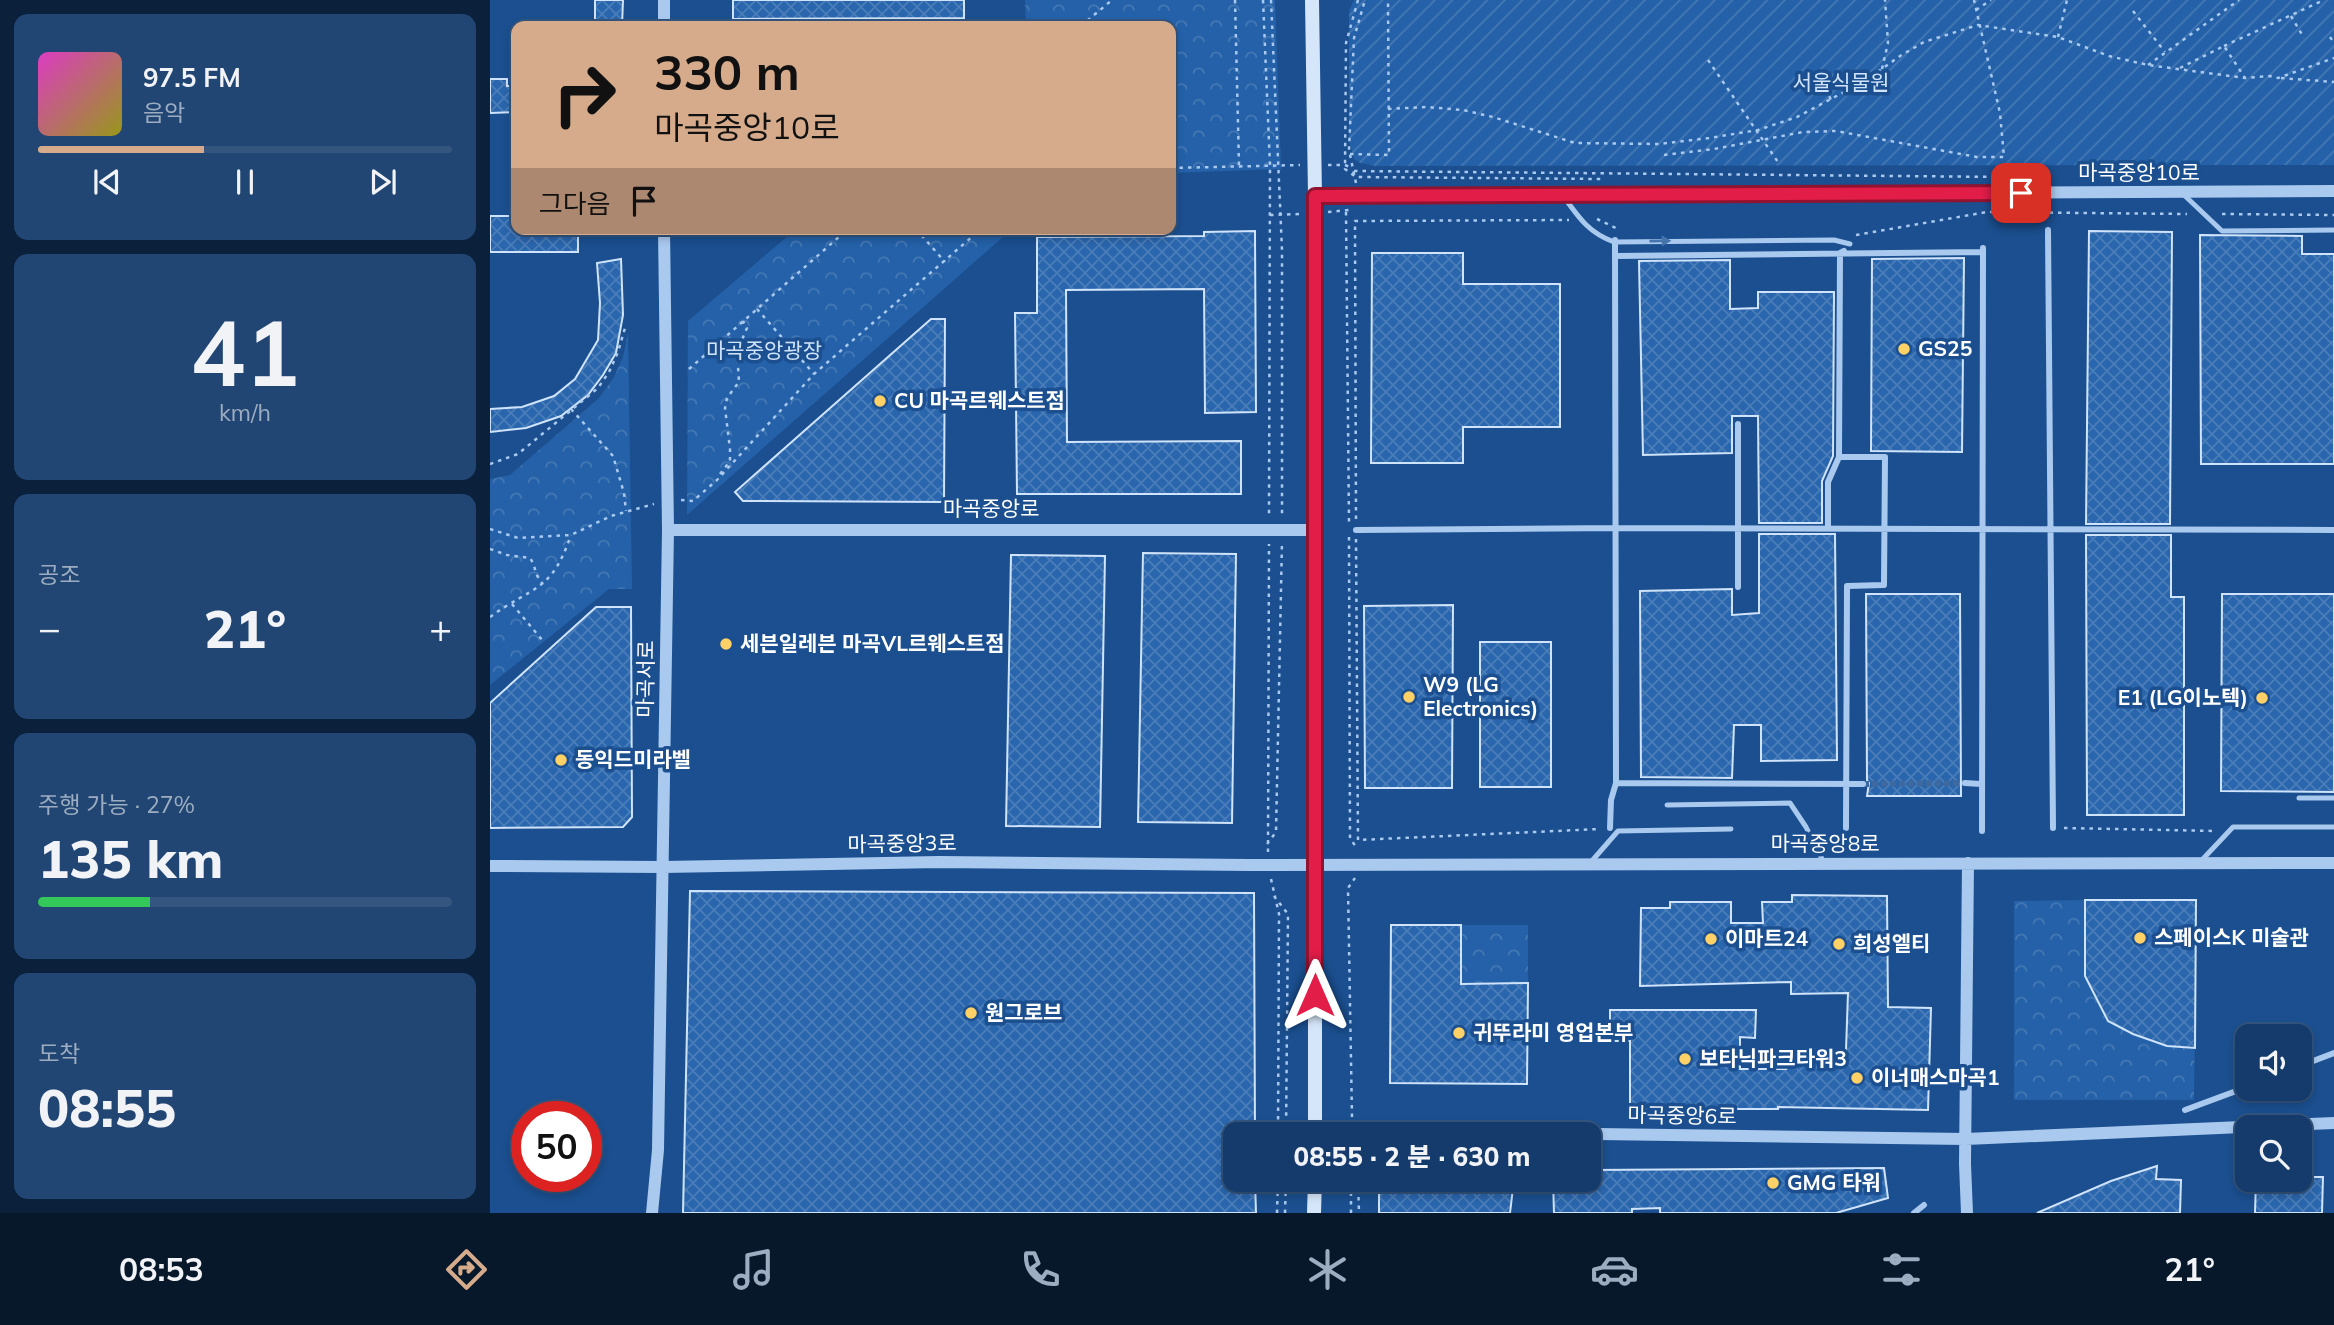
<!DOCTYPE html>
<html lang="ko">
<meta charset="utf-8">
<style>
body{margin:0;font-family:Mulish,"Noto Sans KR",sans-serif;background:#214673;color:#f1f3f6;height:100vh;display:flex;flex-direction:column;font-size:26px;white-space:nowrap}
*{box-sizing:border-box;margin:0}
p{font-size:23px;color:#9dadc1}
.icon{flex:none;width:38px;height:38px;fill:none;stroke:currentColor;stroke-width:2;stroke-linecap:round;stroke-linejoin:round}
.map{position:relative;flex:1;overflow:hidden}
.panel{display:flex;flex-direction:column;gap:14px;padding:14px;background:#0b203b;width:490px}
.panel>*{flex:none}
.banner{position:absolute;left:21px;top:21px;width:665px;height:214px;border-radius:14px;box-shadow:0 4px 10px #0003,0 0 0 2px #33557e;background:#d6ab8b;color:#111;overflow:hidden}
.fabs{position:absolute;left:1745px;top:1024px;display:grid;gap:14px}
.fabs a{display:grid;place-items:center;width:77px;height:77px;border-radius:14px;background:#143b6b;box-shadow:0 4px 10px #0003,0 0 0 2px #33557e;font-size:35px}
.speed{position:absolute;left:21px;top:1101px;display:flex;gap:14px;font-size:35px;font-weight:700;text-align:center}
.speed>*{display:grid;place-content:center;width:91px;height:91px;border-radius:50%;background:#143b6b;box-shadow:0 4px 10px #0003,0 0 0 2px #33557e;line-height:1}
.speed .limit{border:10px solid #d22;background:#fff;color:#111}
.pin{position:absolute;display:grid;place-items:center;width:60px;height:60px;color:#fff;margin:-30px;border-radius:14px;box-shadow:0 4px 10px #0006}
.me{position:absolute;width:77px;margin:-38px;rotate:0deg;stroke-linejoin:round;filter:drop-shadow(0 0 5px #0008)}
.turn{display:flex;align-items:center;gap:24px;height:147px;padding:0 28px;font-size:32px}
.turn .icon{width:91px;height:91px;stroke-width:2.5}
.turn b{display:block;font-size:49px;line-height:60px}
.then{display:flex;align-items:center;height:66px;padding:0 28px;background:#0003;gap:14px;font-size:26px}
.big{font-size:52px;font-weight:800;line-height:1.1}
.panel .tile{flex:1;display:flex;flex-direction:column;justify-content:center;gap:10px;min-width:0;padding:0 24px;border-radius:14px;background:#214673}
.panel .dial{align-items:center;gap:0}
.dial b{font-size:91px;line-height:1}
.song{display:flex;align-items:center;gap:21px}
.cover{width:84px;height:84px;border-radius:10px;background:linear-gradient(135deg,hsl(310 70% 55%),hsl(60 70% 35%))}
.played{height:7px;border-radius:4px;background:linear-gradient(90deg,#d6ab8b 40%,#33557e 40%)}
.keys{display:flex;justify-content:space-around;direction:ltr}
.heat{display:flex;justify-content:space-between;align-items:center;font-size:38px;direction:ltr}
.charge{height:10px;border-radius:5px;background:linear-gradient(90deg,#34c759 27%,#33557e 0)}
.trip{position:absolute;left:733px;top:1122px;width:378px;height:70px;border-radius:14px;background:#143b6b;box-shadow:0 4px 10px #0003,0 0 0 2px #33557e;font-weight:800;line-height:70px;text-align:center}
.tabs{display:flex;height:112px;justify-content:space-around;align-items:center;background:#08182b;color:#9dadc1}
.tabs .icon{width:49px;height:49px}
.tabs .selected{color:#d6ab8b}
.tabs b{font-size:32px;color:#f1f3f6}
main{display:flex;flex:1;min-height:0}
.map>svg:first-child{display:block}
.park{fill:url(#park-crowns)}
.garden{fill:url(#garden-furrows)}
.building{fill:url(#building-cross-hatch);stroke:#cfe3fa;stroke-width:2}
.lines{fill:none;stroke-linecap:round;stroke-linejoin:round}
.pedestrian-tunnel{stroke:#3d69a0;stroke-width:6;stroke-dasharray:6 3;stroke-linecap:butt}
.path{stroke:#a9c9ee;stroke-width:2.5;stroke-dasharray:3.5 5;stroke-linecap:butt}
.service{stroke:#a9c9ee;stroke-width:5}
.pedestrian{stroke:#a9c9ee;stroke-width:6}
.tertiary{stroke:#a9c9ee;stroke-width:12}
.secondary{stroke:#d6e6fa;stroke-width:14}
.oneway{fill:#4674ac}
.route-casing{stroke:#92132f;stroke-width:18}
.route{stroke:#e11d48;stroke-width:12}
.poi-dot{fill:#ffd166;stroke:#1b4f8f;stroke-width:2.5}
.labels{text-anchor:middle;stroke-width:7;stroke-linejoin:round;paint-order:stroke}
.park-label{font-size:21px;fill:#cfe3fa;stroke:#1b4f8f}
.street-label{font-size:21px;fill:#fff;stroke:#1b4f8f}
.poi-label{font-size:21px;font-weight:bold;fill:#fff;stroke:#1b4f8f;text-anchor:start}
</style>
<main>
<section class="panel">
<div class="tile">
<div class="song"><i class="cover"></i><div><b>97.5 FM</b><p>음악</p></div></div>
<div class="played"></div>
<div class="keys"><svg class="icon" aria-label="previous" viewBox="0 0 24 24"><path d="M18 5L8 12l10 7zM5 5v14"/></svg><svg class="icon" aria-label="pause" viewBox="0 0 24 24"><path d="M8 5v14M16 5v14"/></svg><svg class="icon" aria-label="next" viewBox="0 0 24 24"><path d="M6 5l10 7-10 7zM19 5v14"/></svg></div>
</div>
<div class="tile dial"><b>41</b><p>km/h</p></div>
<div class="tile"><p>공조</p>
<div class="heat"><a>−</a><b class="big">21°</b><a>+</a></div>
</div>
<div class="tile"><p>주행 가능 · 27%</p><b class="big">135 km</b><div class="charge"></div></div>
<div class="tile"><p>도착</p><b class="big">08:55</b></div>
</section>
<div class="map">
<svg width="1844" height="1213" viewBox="0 0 1844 1213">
<defs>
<pattern id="park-crowns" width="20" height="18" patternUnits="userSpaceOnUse" patternTransform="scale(1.75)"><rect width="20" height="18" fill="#2461a8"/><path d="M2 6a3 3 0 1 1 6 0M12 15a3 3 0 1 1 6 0" fill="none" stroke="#4579b5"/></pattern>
<pattern id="garden-furrows" width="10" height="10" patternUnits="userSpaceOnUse" patternTransform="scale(1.75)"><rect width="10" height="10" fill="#2461a8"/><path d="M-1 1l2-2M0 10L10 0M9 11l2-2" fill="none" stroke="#4579b5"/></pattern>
<pattern id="building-cross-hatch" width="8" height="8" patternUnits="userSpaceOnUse" patternTransform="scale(1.75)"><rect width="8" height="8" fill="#2a66ad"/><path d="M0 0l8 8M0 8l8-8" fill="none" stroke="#4a7db9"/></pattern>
</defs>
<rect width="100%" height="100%" fill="#1b4f8f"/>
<path class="park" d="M535,0H785L791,169L681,173V26H536Z
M306,229H522L197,515L198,321Z
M138,333L142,589H119L0,685V479L20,475L109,398L124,377L133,357Z
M1595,900H1706L1704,1100H1524V901Z
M971,925H1038V983L971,984Z"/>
<path class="garden" d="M864,0H1844V165L885,166L870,163L864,159L859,140V11Z"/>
<path class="building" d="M105,0H133L132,26H105Z
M243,0H474V18L243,19Z
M0,79H17V86H26V112L0,113Z
M0,216H26V229H88V252H0Z
M765,231L766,412L715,413L714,289L576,290L577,442L751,441V494H527L525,313H547V237L714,236V232Z
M1599,231L1682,232L1680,524H1596Z
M1710,235L1812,236V254H1844V464H1711Z
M882,253H973V284H1070V427H973V463H881Z
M1474,258L1472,452L1381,451L1382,259Z
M131,259L133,315L126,353L113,375L98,395L71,416L36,428L0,432V409L32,407L64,396L85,379L108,340L110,303L107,263Z
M1240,260V309L1268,308V292H1344L1343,456L1332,481V523H1269L1268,416H1242V453L1153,455L1149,261Z
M441,319H455L454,502L253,501L245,492Z
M1269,534H1345L1347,760L1271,761V725H1244L1242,778L1151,777L1150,591L1242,589V615L1269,613Z
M1596,535H1681V597H1694V815H1597Z
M653,553L746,554L742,823L648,822Z
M521,555L615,556L610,827L516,826Z
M1376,594H1470L1471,796H1377L1379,783L1377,780Z
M1732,594H1844V792L1731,791Z
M963,605L962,788H875L874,606Z
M106,607H141L142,817L133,827L0,828V703Z
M990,642H1061V787H990Z
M200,891L764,893L765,1134H746V1180H765L766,1213H193Z
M1302,895L1397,896L1398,1007L1441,1008L1438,1110L1288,1107V1109H1140V1041H1120V1010H1266L1265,1038L1250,1037V1069H1296V1049L1356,1050L1358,993L1301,994V982L1150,986L1151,908H1180V902H1241V923H1273L1272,902H1302Z
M1595,900H1706L1705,1048L1677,1046L1643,1034L1618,1021L1595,976Z
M901,925H971V984L1038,983L1037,1084L900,1083Z
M1667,1166L1666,1179L1691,1180L1690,1213H1547L1621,1181Z
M1394,1168L1398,1198L1346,1213H1170V1208L1142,1209V1213H1064L1063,1180H1099V1170Z
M1810,1177H1833L1832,1213H1765L1766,1180H1810Z
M1023,1188L1020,1213H889V1191Z"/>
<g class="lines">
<path class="pedestrian-tunnel" d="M1373,784L1475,783"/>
<path class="path" d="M745,0L749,165
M773,0L780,166L779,516
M781,0L792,250V518
M868,0L856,43L855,169L866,177L1113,179
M1486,10L1501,0
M1643,11L1675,52
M1801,16L1814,38
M591,26L622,0
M1568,37L1577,0
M1840,37L1844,43
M1734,46L1834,0
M1218,60L1290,165
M1658,65L1749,0
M1690,68L1734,46L1755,78
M1392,69L1398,43L1395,0
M1329,73L1341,100
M1791,78L1844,82
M898,109L936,107L973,110L1003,117L1085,143L1169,144L1219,138L1268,130L1307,117L1375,81L1410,56L1434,42L1488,25L1568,37L1619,56L1658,65L1755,78L1780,76L1788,78L1844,58
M860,154L899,155L898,0
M1174,155L1224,149L1313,132L1346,131L1487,157H1514L1510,113L1484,0
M838,165H855L862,168
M681,168L810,165
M864,171L1515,177
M866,183L859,150L864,38L875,0
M838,212L859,210
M856,212L859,523
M1732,214L1844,215
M780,215L811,214
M1107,219L1126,228
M426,229L455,262
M1366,235L1497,212L1697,214
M267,309L324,374
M199,369L358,229
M81,409L123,456L134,493L136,511
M0,464L28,454L108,388L119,372L128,352L135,328
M230,474L240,461V449L235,408L237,398L249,382L247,351L257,328L253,321
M191,500L203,501L227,480L324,374L491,229
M866,519L865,221L1079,220
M0,529L28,538L81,535L121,516L164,504
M859,537L860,838L866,847
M866,539L868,840L1110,829
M0,549L17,555L40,558C47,568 43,573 53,584
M22,604L53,641
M0,617C44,585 61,593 81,535
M1574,828L1725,831
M777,844L786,832L792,542
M778,852L779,544
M781,879L789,914L788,1134
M784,896L798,914L796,1134
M862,1117L858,888L865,878
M868,1180L869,1213
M787,1213L788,1180
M795,1213L796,1180
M861,1213V1180"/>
<path class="service" d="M1693,194L1732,231L1844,230
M1074,197C1089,218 1099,233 1124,242L1344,240L1360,244
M1809,798H1844
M1177,805L1300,803L1316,827L1334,863
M1711,861L1743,827H1844
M1101,862L1128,831L1241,829"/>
<path class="pedestrian" d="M1558,230L1563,828
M1354,251L1350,253L1349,457H1395L1394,585L1357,586L1356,828
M1125,256L1493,252
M1338,528V482L1349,457
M866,530L1126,528L1844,530
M1248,587V424
M1126,783L1373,784
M1475,783L1491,784
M1120,828L1121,800L1126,783L1125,240
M1492,831L1493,248
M1810,1066L1844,1053
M1695,1110L1757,1087
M1424,1213L1434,1205"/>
<path class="tertiary" d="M174,26V0
M825,196L1844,191
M178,530H825
M0,866L173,867L449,862L759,865L1844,863
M825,1130L1476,1139L1844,1123
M162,1213L168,1150L178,530L174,229
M1477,1213L1475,1164L1478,863"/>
<path class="secondary" d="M822,0L825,196V1134
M824,1213L825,1180"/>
</g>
<defs><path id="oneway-solid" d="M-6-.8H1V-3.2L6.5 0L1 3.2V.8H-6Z" transform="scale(1.75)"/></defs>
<use class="oneway" href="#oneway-solid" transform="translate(1170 241) rotate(-1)"/>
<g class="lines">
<defs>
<path id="route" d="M825,995V196L1531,193"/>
</defs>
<use href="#route" class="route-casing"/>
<use href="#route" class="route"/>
</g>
<g class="poi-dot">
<circle cx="1414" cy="349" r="7"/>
<circle cx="390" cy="401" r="7"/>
<circle cx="236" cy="644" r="7"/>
<circle cx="919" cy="697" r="7"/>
<circle cx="1772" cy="698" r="7"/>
<circle cx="71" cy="760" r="7"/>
<circle cx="1650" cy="938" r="7"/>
<circle cx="1221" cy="939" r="7"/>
<circle cx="1349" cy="944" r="7"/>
<circle cx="481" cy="1013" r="7"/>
<circle cx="969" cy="1033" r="7"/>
<circle cx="1195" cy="1059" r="7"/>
<circle cx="1367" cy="1078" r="7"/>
<circle cx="1283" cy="1183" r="7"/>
</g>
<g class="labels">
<g class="park-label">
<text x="1351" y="90">서울식물원</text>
<text x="274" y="358">마곡중앙광장</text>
</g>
<g class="street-label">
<text x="1649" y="180">마곡중앙10로</text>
<text x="501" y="516">마곡중앙로</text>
<text transform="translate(156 679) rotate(-89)" y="7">마곡서로</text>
<text transform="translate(412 844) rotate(-1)" y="7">마곡중앙3로</text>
<text x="1335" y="851">마곡중앙8로</text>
<text transform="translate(1192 1116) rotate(1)" y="7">마곡중앙6로</text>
</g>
<g class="poi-label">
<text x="1428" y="356">GS25</text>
<text x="404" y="408">CU 마곡르웨스트점</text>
<text x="250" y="651">세븐일레븐 마곡VL르웨스트점</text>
<text x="933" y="692">W9 (LG<tspan x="933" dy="24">Electronics)</tspan></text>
<text x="1758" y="705" text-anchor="end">E1 (LG이노텍)</text>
<text x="85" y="767">동익드미라벨</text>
<text x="1664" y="945">스페이스K 미술관</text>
<text x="1235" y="946">이마트24</text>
<text x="1363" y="951">희성엘티</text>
<text x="495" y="1020">원그로브</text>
<text x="983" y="1040">귀뚜라미 영업본부</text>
<text x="1209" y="1066">보타닉파크타워3</text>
<text x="1381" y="1085">이너매스마곡1</text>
<text x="1297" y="1190">GMG 타워</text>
</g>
</g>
</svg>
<div class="fabs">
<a><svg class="icon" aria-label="sound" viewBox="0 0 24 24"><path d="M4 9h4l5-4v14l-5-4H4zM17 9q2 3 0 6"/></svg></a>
<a><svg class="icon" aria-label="search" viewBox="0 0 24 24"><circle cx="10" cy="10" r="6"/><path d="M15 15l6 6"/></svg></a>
</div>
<div class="speed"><div class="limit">50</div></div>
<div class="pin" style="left:1531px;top:193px;background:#d93025"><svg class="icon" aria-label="arrive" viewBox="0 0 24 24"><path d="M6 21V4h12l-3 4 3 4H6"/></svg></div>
<svg class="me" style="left:825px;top:995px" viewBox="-20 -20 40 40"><path d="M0-17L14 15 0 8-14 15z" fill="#e11d48" stroke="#fff" stroke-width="4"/></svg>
<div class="trip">08:55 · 2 분 · 630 m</div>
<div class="banner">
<div class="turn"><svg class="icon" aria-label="right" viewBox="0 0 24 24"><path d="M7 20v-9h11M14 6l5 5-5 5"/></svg><div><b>330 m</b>마곡중앙10로</div></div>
<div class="then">그다음<svg class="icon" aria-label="arrive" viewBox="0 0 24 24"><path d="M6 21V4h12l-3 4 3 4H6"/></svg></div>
</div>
</div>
</main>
<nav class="tabs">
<b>08:53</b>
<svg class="icon selected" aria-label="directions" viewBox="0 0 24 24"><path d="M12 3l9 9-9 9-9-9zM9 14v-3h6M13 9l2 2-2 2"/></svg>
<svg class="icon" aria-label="music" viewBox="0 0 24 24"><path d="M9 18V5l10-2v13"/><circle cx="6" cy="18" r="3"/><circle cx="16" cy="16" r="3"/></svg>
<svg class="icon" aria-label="phone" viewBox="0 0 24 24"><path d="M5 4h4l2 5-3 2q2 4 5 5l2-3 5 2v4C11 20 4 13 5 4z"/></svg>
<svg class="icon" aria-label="climate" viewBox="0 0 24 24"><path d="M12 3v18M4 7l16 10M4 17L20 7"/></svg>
<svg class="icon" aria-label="car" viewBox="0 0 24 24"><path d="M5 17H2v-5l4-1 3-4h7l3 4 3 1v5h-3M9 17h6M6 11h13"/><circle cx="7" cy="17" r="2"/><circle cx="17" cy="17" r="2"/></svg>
<svg class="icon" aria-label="filters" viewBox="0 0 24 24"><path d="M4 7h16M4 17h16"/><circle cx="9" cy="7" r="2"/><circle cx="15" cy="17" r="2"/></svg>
<b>21°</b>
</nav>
